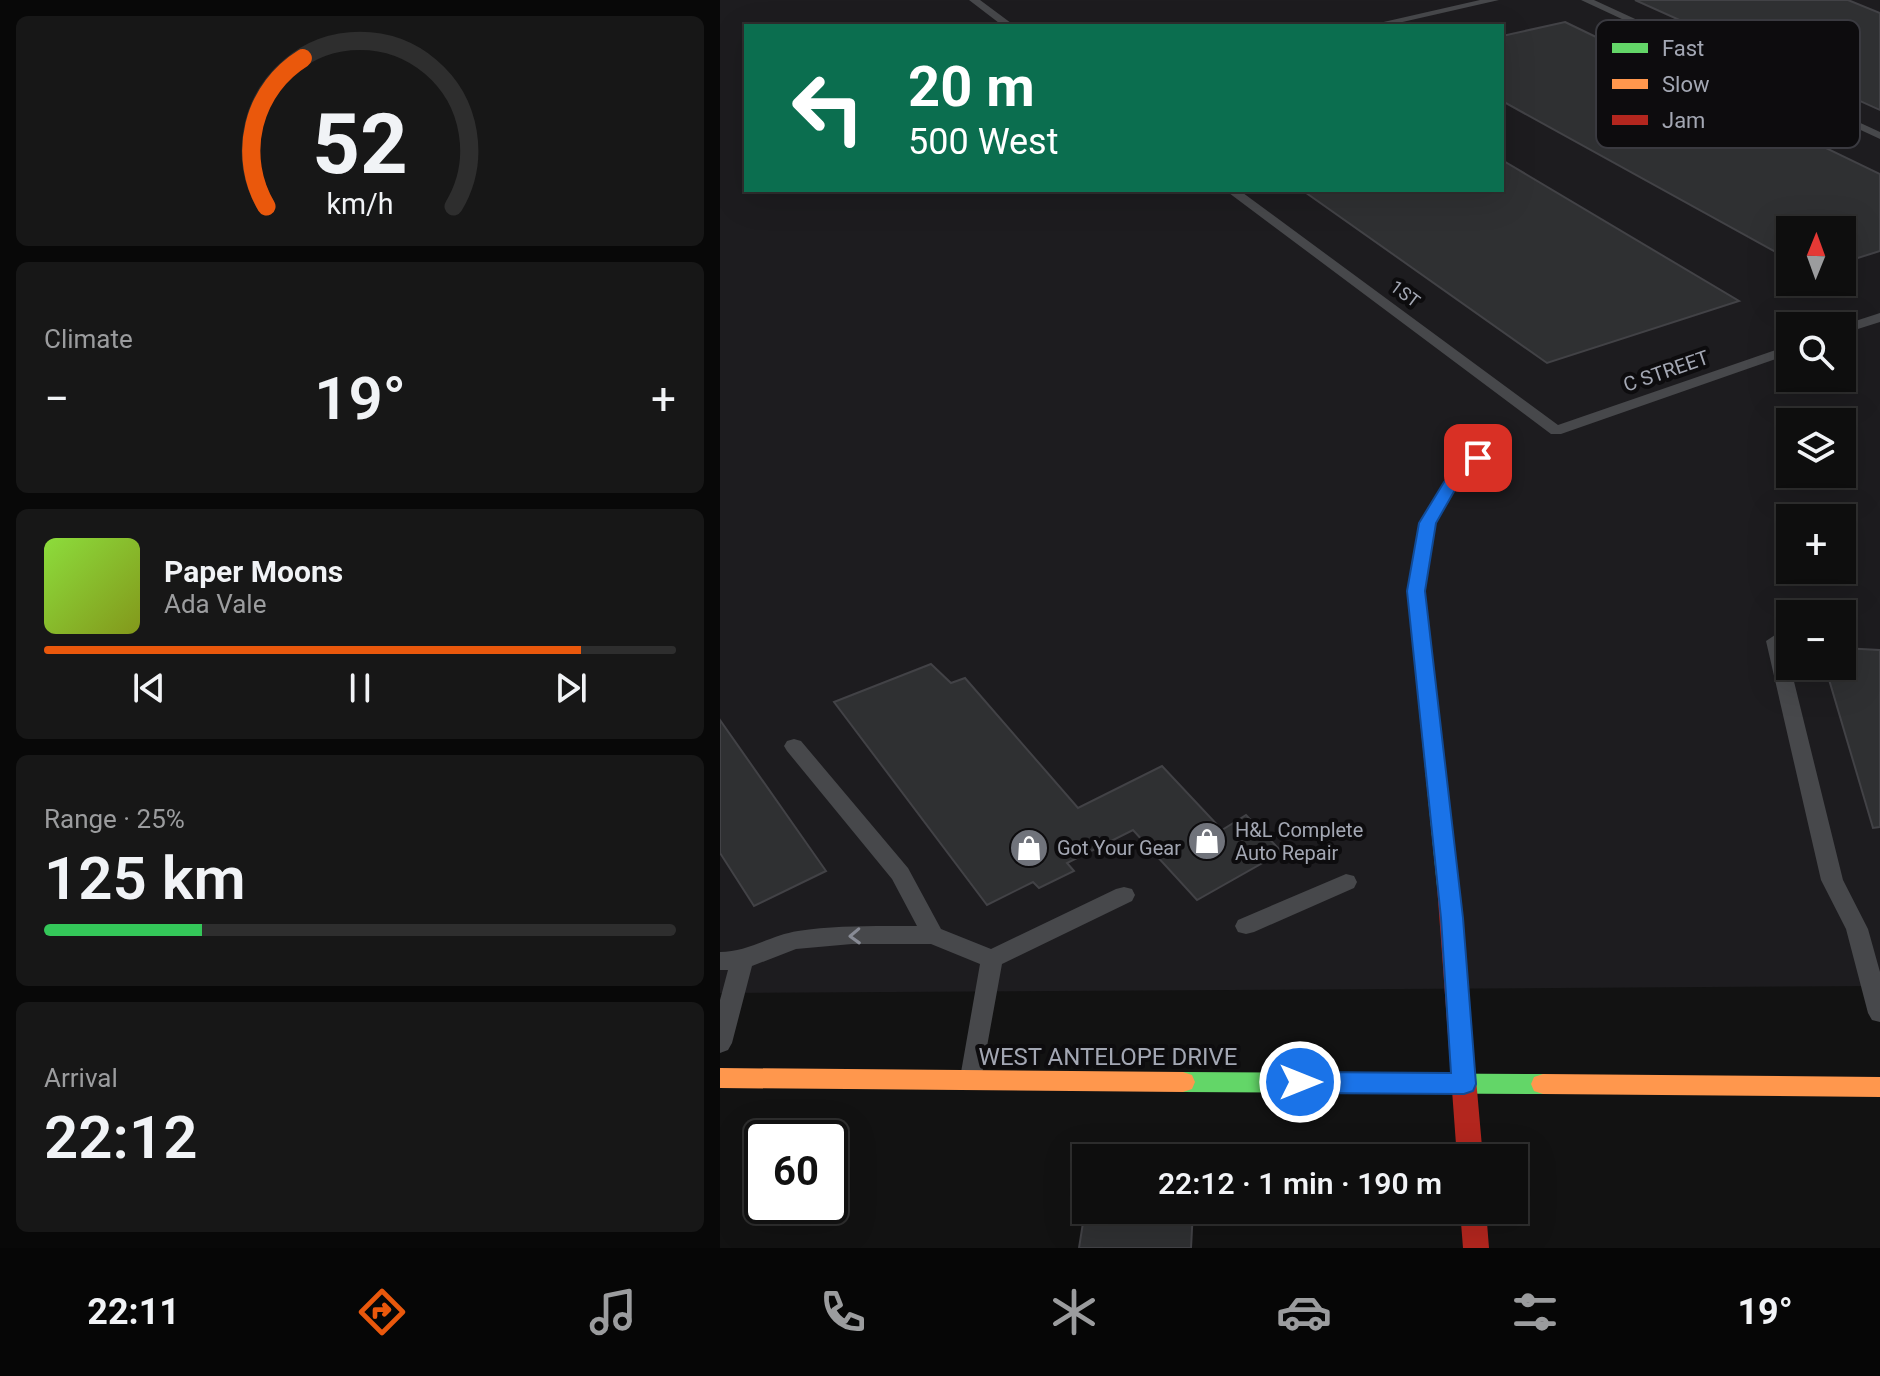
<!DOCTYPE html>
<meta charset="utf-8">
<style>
body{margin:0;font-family:Roboto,sans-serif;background:#171717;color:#f1f3f6;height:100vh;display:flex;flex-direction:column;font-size:30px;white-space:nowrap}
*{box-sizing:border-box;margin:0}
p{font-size:26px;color:#9b9c9e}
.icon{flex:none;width:44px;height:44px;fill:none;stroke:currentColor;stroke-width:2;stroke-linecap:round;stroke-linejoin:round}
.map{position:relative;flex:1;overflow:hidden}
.sheet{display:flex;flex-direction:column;gap:16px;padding:16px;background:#080808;width:720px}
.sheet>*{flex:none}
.banner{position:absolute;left:24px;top:24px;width:760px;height:168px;border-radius:0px;box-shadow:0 8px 32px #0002,0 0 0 2px #2e2e2e;background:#0b6e4f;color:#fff;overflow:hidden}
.needle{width:52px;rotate:1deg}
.tools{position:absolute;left:1056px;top:216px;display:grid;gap:16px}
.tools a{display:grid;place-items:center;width:80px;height:80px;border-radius:0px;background:#0e0e0e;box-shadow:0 8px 32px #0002,0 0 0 2px #2e2e2e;font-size:40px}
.speed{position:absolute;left:24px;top:1120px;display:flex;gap:16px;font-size:40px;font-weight:700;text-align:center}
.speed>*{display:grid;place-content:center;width:104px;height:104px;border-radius:50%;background:#0e0e0e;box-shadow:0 8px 32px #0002,0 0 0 2px #2e2e2e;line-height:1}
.speed .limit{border:4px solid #111;border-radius:12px;background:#fff;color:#111}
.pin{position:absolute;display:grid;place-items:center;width:68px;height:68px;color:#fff;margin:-34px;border-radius:16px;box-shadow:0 4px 12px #0006}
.me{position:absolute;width:88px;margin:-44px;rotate:90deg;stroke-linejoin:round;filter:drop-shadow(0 0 6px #0008)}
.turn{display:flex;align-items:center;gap:28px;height:168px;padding:0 32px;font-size:36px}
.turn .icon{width:104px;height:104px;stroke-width:2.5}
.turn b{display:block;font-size:56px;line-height:68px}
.big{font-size:60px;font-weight:600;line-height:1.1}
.sheet .widget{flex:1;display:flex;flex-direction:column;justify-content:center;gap:12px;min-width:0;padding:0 28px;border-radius:12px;background:#171717}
.sheet .dial{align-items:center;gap:0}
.dial svg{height:208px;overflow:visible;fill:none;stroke:#2e2e2e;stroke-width:7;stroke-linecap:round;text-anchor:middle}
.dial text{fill:#f1f3f6;stroke:none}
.song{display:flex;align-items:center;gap:24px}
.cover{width:96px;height:96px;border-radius:12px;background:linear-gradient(135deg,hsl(90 70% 55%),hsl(70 70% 35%))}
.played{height:8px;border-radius:4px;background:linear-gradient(90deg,#ea580c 85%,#2e2e2e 85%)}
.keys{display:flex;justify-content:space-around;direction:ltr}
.heat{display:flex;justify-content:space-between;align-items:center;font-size:44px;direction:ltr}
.charge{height:12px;border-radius:6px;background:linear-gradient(90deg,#34c759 25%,#2e2e2e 0)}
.trip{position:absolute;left:352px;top:1144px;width:456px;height:80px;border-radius:0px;background:#0e0e0e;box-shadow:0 8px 32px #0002,0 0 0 2px #2e2e2e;font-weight:600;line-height:80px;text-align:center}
.tab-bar{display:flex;height:128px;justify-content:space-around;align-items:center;background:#060606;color:#9b9c9e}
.tab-bar .icon{width:56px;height:56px}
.tab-bar .active{color:#ea580c}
.tab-bar b{font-size:36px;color:#f1f3f6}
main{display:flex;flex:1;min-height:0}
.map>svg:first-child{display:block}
.built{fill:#1d1c1f;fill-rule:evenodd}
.building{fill:#2f3032;stroke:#424246;stroke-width:2}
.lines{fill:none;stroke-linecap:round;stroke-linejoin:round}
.lane{fill:#47484b;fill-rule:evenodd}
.fast{fill:#63d668;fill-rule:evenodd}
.slow{fill:#ff974d;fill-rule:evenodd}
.jam{fill:#b3261e;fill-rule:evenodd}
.oneway{stroke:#878a94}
.route{fill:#1a73e8;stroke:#114b97;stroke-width:2}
.labels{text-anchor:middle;stroke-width:8;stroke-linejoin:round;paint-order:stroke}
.far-street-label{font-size:18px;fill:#a3a7b3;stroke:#0d0c0e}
.street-label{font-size:20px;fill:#a3a7b3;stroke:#0d0c0e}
.poi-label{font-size:20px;fill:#a3a7b3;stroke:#0d0c0e;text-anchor:start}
.near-street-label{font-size:24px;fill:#a3a7b3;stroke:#0d0c0e}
.key{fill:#0d0c0e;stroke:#3a3a40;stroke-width:2}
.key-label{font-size:22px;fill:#a3a7b3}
</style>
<main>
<section class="sheet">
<div class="widget dial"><svg viewBox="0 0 100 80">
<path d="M14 69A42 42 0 1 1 86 69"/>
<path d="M14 69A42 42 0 0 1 28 12" stroke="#ea580c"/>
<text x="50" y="56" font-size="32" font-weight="700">52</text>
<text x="50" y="72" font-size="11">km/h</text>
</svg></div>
<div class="widget"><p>Climate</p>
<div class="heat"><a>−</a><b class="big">19°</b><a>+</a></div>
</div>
<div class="widget">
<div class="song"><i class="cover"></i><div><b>Paper Moons</b><p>Ada Vale</p></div></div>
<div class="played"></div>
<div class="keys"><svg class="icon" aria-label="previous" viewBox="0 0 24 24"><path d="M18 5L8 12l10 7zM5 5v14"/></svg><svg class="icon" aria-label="pause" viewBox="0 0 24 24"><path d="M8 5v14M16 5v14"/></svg><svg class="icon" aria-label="next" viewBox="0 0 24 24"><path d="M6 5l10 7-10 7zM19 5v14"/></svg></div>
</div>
<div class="widget"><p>Range · 25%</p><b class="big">125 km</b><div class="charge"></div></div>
<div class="widget"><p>Arrival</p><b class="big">22:12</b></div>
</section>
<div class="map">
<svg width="1160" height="1248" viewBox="0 0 1160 1248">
<rect width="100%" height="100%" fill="#121212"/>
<path class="built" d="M0,0H1160V986L0,993ZM26,26H782V190H26ZM1070,230H1122V282H1070ZM1070,326H1122V378H1070ZM1070,422H1122V474H1070ZM1070,518H1122V570H1070ZM1070,614H1122V666H1070Z"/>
<path class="building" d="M915,0H1128L1160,13V110Z
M845,22L1160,174V251L1122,263V230H1070V260L782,101V36Z
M782,160L1019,301L827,363L582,190H782Z
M1122,648L1160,650V827L1153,828L1105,666H1122Z
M211,664L231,683L245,678L358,808L442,766L502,830L526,815L562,852L477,900L413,830L347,863L354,871L319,888L313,882L267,905L114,702Z
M0,720L106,871L34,906L0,853Z
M365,1210H473L471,1248H359Z"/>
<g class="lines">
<path class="lane" d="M249,0H260L295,26H283Z
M760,0H779L665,26H646Z
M861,0H874L1160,132V139Z
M505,190H519L838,425L1070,345V354L841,434H831Z
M1160,313V322L1122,334L1120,326Z
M1055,635L1064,641L1123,880L1148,929L1160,972V1022L1152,1020L1148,1013L1126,929L1101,880L1046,641Z
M74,739L81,741L188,868L221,929L271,949L396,889L404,887L412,889L415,895L412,901L282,964L260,1085L252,1088L244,1085L240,1078L260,964L211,944H132L76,949L32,966L12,1043L8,1050L0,1053V1000L8,970H0V952C28,952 51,935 78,931C117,925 158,926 197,926L172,879L67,751L64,746L67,741Z
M626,874L634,876L637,882L634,888L534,932L526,934L518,932L515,926L518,920Z"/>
<path class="fast" d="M758,453L766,458L736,488L715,523L705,591L739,886L736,892L728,894L720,892L717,886L687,591L699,523L724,482L752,455Z
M463,1072L823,1074L832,1077L835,1084L832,1091L823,1094L463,1092L454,1089L451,1082L454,1075Z"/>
<path class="slow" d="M0,1068L463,1072L472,1075L475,1082L472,1089L463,1092L0,1088Z
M823,1074L1160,1077V1097L823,1094L814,1091L811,1084L814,1077Z"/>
<path class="jam" d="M728,878L736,880L739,886L763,1158H737L717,886L720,880Z
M740,1210H766L769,1248H743Z"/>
</g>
<defs><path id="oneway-chevron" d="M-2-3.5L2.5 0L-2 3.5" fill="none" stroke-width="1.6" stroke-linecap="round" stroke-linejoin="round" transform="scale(2)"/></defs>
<use class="oneway" href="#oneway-chevron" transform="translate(135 936) rotate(178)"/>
<path class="route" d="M758,453L766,458L736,488L716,523L705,591L743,918L756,1084L753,1091L744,1094L580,1093L571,1090L568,1082L571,1075L580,1072L731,1073L721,918L687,591L699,523L724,482L752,454Z"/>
<defs>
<symbol id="shop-disc" viewBox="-11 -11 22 22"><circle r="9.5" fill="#70737b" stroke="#0d0c0e"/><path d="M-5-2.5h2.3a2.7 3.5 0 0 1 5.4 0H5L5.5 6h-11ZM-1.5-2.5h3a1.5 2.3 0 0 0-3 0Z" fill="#fff"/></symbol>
</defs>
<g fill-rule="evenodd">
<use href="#shop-disc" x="465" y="819" width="44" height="44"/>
<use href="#shop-disc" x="287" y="826" width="44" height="44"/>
</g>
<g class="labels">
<g class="far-street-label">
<text transform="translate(685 294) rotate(37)" y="6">1ST</text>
</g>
<g class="street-label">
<text transform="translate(946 371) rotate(-19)" y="7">C STREET</text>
</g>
<g class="poi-label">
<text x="515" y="837">H&amp;L Complete<tspan x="515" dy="23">Auto Repair</tspan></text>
<text x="337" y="855">Got Your Gear</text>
</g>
<g class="near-street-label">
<text x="388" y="1065">WEST ANTELOPE DRIVE</text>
</g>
</g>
<rect x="876" y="20" width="264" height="128" rx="12" class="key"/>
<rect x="892" y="43" width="36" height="10" fill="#63d668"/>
<rect x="892" y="79" width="36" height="10" fill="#ff974d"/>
<rect x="892" y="115" width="36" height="10" fill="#b3261e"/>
<g class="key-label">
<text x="942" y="56">Fast</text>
<text x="942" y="92">Slow</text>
<text x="942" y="128">Jam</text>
</g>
</svg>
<div class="tools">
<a><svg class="needle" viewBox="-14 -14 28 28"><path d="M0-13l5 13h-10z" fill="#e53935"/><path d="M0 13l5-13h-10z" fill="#9b9c9e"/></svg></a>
<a><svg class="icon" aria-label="search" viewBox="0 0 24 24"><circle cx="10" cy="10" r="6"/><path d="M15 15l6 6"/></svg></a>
<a><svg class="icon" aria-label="layers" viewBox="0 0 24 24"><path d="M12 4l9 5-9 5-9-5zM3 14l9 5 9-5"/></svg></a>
<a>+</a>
<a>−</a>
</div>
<div class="speed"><div class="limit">60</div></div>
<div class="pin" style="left:758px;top:458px;background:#d93025"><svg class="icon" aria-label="arrive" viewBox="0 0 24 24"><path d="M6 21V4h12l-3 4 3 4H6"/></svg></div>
<svg class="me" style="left:580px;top:1082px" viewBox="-20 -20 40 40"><circle r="17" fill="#1a73e8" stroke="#fff" stroke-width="3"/><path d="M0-11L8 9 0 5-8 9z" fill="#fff"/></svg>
<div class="trip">22:12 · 1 min · 190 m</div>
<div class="banner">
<div class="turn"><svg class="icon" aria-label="left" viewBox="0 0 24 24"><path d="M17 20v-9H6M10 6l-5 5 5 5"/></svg><div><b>20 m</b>500 West</div></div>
</div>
</div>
</main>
<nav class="tab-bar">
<b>22:11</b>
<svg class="icon active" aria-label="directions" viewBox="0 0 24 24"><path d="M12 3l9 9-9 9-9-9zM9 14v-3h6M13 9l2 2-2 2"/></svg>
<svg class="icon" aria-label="music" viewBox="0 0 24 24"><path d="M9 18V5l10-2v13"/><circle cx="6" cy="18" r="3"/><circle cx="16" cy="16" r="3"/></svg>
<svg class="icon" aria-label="phone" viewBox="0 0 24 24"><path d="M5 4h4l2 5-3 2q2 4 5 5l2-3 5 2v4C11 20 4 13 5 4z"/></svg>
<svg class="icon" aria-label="climate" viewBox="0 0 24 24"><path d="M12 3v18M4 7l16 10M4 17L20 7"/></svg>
<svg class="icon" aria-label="car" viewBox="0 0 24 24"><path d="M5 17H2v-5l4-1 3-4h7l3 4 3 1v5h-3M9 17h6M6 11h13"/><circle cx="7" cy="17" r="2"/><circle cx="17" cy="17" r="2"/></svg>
<svg class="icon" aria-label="filters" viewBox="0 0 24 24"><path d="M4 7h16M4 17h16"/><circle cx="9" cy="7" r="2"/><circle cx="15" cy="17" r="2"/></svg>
<b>19°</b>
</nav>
